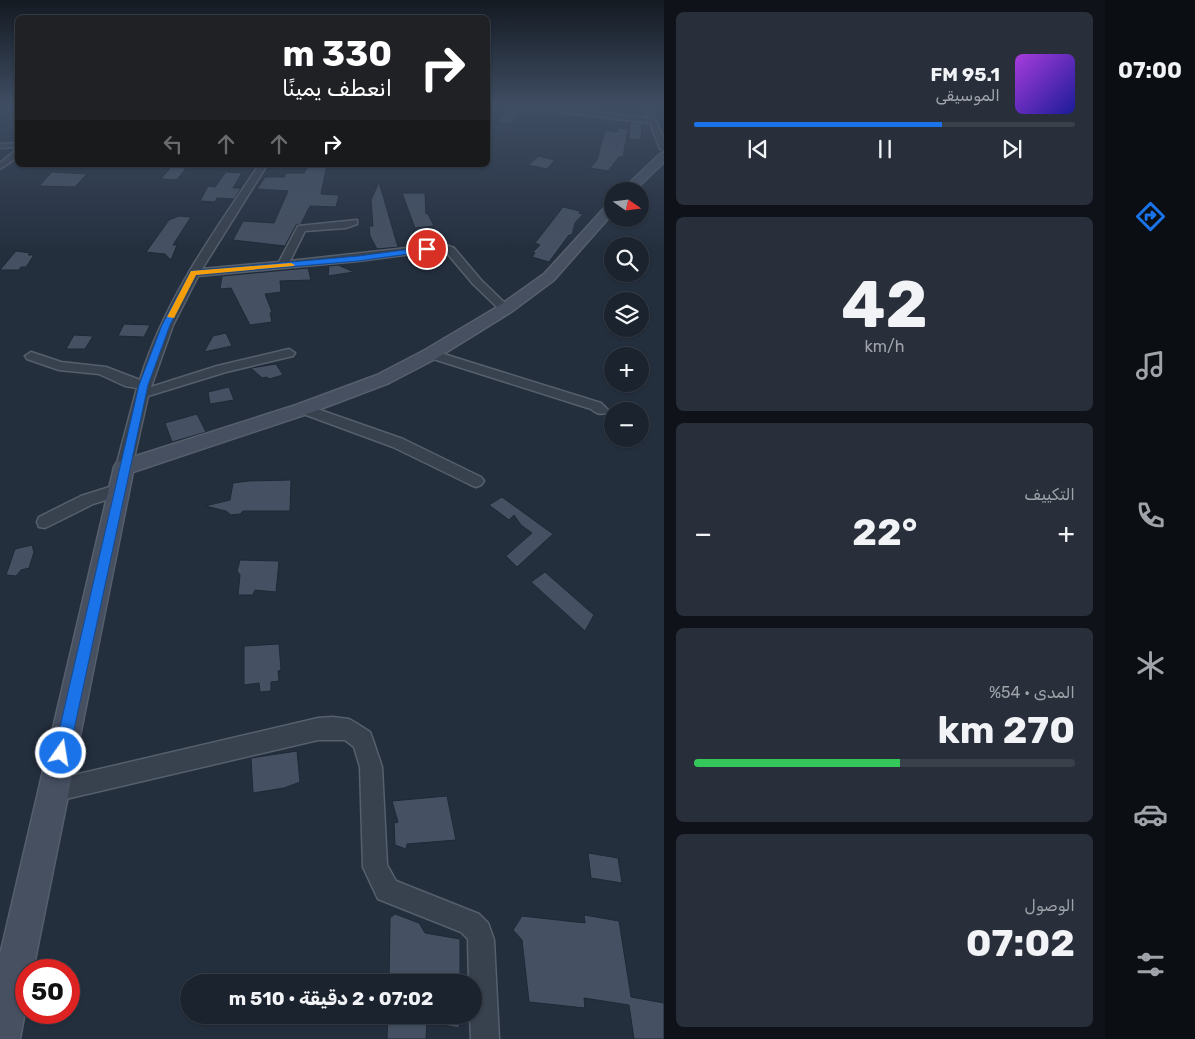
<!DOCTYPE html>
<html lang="ar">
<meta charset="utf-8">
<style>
body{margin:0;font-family:Rubik,Vazirmatn,sans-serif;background:#282f3a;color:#f1f3f6;direction:rtl;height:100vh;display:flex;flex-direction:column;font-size:19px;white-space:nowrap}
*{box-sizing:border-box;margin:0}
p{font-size:16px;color:#a0a4aa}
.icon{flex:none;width:28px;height:28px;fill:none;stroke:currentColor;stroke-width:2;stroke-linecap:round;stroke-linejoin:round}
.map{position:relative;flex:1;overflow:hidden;direction:ltr}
.sheet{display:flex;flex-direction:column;gap:12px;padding:12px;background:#0f1319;width:441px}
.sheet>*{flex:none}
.top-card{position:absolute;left:15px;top:15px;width:475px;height:152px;border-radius:8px;box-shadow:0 1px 4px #0004,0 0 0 1px #39404a;direction:rtl;background:#202124;color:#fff;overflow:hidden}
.needle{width:32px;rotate:104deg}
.buttons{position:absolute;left:604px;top:182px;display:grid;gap:10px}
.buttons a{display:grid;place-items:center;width:45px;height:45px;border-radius:50%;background:#1b232e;box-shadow:0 1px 4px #0004,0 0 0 1px #39404a;font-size:25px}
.speed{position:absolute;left:15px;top:959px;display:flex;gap:10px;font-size:25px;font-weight:700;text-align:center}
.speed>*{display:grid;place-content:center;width:65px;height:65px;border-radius:50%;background:#1b232e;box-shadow:0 1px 4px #0004,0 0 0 1px #39404a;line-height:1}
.speed .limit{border:8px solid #d22;background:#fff;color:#111}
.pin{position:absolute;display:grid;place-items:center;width:42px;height:42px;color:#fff;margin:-21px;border:2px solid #fff;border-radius:50%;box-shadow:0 1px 5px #0007}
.me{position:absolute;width:55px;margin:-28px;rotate:13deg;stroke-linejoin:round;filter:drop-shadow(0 0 4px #0008)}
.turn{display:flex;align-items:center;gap:18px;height:105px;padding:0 15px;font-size:22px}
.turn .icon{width:65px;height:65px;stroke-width:2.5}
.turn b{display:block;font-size:35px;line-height:42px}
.lanes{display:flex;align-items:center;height:48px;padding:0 15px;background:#0003;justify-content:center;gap:25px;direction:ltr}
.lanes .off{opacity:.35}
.big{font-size:38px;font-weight:700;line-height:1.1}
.sheet .card{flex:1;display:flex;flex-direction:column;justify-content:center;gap:8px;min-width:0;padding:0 18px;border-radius:8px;background:#282f3a}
.sheet .dial{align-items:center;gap:0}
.dial b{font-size:65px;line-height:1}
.song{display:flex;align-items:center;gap:15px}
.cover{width:60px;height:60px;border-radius:8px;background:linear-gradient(135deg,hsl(280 70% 55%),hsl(240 70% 35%))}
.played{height:5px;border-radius:2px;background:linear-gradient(90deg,#1a73e8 65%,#39404a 65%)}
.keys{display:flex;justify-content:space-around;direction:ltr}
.heat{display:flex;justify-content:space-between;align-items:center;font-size:28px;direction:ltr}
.charge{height:8px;border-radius:4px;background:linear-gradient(90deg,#34c759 54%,#39404a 0)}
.trip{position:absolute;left:180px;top:974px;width:302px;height:50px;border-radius:25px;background:#1b232e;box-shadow:0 1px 4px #0004,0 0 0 1px #39404a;font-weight:700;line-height:50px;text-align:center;direction:rtl}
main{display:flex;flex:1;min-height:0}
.tab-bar{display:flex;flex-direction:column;width:90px;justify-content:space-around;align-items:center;background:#0b0e12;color:#a0a4aa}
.tab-bar .icon{width:35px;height:35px}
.tab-bar .on{color:#1a73e8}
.tab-bar b{font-size:22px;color:#f1f3f6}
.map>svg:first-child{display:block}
.building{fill:#455162;stroke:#1f2835}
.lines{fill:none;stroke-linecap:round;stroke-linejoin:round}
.minor-casing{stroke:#565f6c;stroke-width:3}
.secondary-casing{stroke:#565f6c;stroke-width:3}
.minor{fill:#38414e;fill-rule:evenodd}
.secondary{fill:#465061;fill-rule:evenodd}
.route{fill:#1a73e8;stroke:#114b97}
.slow{fill:#f59e0b}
</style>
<main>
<nav class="tab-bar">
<b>07:00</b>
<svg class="icon on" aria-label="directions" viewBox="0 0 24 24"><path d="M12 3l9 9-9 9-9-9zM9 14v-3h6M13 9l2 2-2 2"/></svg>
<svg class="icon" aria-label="music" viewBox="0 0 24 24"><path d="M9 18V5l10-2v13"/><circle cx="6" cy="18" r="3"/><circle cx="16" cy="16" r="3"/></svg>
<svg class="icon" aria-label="phone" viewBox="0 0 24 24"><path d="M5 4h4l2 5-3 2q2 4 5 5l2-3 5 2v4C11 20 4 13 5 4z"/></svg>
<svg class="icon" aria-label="climate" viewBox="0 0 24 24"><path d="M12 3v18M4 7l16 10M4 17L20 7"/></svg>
<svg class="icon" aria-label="car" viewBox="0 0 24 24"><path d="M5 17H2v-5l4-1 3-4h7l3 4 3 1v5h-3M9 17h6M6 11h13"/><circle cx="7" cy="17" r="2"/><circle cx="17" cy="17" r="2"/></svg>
<svg class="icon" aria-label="filters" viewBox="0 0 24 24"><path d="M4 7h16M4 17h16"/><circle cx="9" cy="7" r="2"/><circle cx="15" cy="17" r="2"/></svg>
</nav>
<section class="sheet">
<div class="card">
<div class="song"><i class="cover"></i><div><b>95.1 FM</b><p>الموسيقى</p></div></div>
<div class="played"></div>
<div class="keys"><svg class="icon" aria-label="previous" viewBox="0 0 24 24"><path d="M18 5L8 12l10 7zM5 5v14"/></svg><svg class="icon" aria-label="pause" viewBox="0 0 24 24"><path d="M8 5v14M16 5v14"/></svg><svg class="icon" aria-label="next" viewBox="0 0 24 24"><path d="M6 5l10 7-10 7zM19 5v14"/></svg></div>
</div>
<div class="card dial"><b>42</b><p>km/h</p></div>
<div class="card"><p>التكييف</p>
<div class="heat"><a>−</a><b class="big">22°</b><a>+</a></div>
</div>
<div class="card"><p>المدى · 54%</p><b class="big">270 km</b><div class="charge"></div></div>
<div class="card"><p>الوصول</p><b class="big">07:02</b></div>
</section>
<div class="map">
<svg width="664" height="1039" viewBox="0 0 664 1039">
<rect width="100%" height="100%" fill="#242f3e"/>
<path class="building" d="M512,105L520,109L511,124L498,122Z
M630,122L642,124L641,140L629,139Z
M618,128L628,129L623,157H619L608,171L590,168L597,160L605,130L617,132Z
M539,156L542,157L555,160L547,169L528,165Z
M309,165H327L321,194L339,195L336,207L310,206L301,224L296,225L285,246L233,240L243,221L274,223L288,191L257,189L265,177H284L286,173H304Z
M171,167L186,168L177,180L161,179Z
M52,172L87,174L75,187L39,186Z
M226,172L242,173L233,188H241L234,199L217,198L215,202L200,201L208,186L215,187Z
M379,182L398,247L377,249L370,236L369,226H373L371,200Z
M402,193H425L426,214H428L434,226L415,228Z
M563,207L580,211L579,213L583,214L575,223L572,235H569L549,262L532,257L535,253L533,252L540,245L535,243Z
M179,216L191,217L173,245H177L171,260L165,254L146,252L169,220Z
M16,251L30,253L28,255H34L26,267H21L19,270H0Z
M338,265L354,272L328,276L329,266Z
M308,268L311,280L280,281L281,292L265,294L272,312L270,313L272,322L250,325L231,288L220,289L222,276Z
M124,324L150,325L144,337L118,336Z
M226,333L232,346L204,352L213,336Z
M74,335L93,336L85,349H66Z
M276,364L283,375L269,379L267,377L262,378L251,368Z
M229,387L234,400L210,404L208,392Z
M197,414L206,432L172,442L165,423Z
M291,480L290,511H243L240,514L231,515L226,511L205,506L230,500L233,483L248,481Z
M502,497L553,534L517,567L506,556L532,533L521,525L514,515L509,520L489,505Z
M32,545L34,552L29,568L21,570L16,576L6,575L15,549Z
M240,560L279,561L276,592L255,590L253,595H238L240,575L237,571Z
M545,572L594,615L585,631L531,582Z
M279,644L281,670L278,671L279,681L271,682V691L260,692L259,683L244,685V646Z
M297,751L300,782L284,788L253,793L251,758Z
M447,796L456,840L407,844L406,849L395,845L394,823L398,822L392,801Z
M588,853L618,858L622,883L591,878Z
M395,914L419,923L425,933L460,939V982H389L390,918Z
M584,915L619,921L631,997L664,1003V1039H634L629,1005L584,998L585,1008L529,1002L522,940L513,930L522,916L585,923Z
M388,1015H460L459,1028L427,1022L426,1039H387Z"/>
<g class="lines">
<defs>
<path id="minor" d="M514,105H533L648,118L643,105H649L664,139V151L660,149L650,123L517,107Z
M18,143V147L0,148V144Z
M15,151H18V157L0,169V163Z
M259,165H267L202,269L279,262L298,226L357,220V224L346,228L305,231L290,261L443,244L454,248L481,280L511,309L505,312L501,311L473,284L446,252L442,250L358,261L198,276L173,325L151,387L217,366L289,349L295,353L293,356L226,372L148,396L132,467L129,471L124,472L119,471L116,467L137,388L125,386L99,374L59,370L27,359L25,356L31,352L61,362L106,367L140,380C164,301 213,233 259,165Z
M431,350L601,403L608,410L606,413C599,415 596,413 591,409L427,357L425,354L427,351Z
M303,404L403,439L481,477L484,481L481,485L476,487L471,485L393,447L298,412L296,409L298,406Z
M119,484L125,486L127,490L125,494L93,504L45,528L39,527L37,522L39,517L81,496Z
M332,717L349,719L356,723L370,732L373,740L382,767L387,865L396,881L479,914L488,923L494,940L499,1039H471L470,1015H474V982H469L468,939L461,932L378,899L363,867L360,767L354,747L345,740H318L53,802L45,799L42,791L45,783L53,780L318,718Z"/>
<path id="secondary" d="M664,153V162L634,191H621L660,154Z
M612,203V214L554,280L511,312L437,358L389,383L310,413L133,472L33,970H26V1006L20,1039H0V955L114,467L117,462L296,405L377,375L425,350L499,306L544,274L608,204Z"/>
</defs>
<use href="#minor" class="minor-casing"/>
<use href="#secondary" class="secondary-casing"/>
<use href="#minor" class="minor"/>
<use href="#secondary" class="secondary"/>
</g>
<linearGradient id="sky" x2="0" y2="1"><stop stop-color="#141a22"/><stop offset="0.42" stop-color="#3f4d63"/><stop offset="1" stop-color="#3f4d63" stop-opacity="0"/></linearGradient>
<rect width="664" height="250" fill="url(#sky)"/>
<path class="route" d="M427,247L431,249L430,251L358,261L196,275L170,325L148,385L69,753L66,758L61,761L56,758L54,753L139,385L162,325L191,271L358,256Z"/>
<path class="slow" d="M291,263L295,265L293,266L196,275L174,318L167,317L191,271Z"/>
</svg>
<div class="buttons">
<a><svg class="needle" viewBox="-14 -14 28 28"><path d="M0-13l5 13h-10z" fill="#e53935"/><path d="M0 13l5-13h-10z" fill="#a0a4aa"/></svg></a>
<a><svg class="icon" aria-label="search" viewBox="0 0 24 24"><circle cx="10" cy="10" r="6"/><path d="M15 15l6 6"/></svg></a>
<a><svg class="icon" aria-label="layers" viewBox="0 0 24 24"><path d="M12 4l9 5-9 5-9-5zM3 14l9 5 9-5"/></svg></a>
<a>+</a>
<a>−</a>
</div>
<div class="speed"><div class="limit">50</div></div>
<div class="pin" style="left:427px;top:249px;background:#d93025"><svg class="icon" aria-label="arrive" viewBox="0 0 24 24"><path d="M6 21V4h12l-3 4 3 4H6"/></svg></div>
<svg class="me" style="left:61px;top:753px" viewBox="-20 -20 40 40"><circle r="17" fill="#1a73e8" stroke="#fff" stroke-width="3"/><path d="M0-11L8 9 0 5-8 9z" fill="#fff"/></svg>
<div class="trip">07:02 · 2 دقيقة · 510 m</div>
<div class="top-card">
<div class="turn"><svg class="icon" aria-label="right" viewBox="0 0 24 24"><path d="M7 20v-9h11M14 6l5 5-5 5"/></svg><div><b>330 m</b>انعطف يمينًا</div></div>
<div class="lanes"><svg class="icon off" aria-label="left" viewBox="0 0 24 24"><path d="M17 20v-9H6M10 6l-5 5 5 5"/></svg><svg class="icon off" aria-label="ahead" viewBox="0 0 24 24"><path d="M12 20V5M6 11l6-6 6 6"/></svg><svg class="icon off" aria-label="ahead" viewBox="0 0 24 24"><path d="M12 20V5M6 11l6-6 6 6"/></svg><svg class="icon" aria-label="right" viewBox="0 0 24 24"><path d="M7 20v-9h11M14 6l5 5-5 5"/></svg></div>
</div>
</div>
</main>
